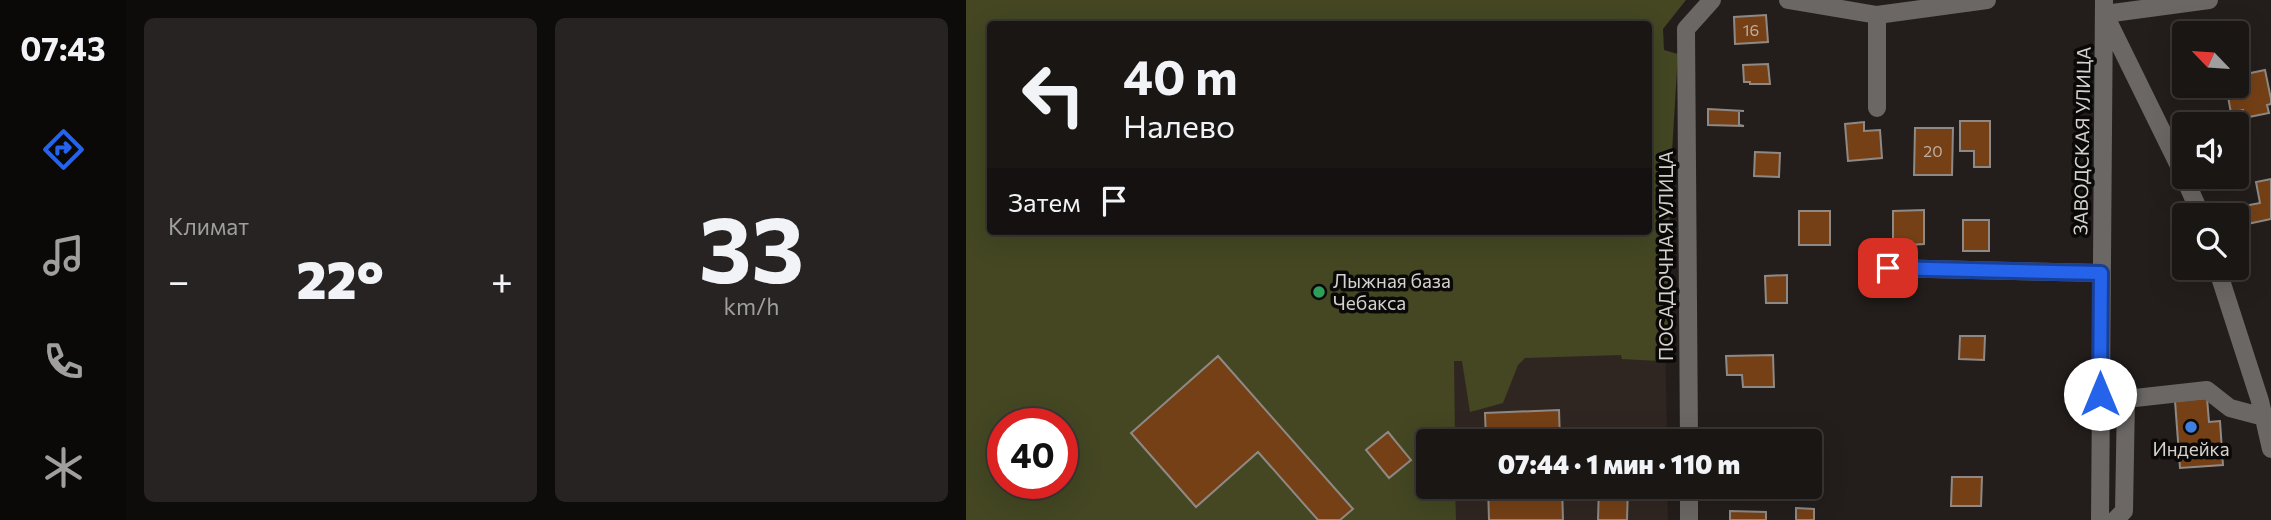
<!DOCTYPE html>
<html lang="ru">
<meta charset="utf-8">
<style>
body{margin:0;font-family:Commissioner,sans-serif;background:#272322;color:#f1f3f6;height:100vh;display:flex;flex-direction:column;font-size:26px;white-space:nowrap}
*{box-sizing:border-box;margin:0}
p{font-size:23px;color:#9f9fa0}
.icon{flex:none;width:38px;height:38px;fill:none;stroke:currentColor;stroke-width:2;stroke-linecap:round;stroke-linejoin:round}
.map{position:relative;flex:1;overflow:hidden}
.sheet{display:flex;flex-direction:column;gap:18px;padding:18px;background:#0e0c0b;width:840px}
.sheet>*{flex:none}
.banner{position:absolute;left:21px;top:21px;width:665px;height:214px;border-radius:7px;box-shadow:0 7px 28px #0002,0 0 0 2px #383534;background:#1a1614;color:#f1f3f6;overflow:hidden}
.needle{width:46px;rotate:295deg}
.fabs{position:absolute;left:1206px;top:21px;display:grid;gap:14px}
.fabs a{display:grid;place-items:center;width:77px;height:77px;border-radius:7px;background:#1a1614;box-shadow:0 7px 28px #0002,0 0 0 2px #383534;font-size:35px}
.speed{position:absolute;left:21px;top:408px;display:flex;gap:14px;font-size:35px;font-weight:700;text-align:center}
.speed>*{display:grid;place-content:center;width:91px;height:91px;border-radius:50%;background:#1a1614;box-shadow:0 7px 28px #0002,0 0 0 2px #383534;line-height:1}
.speed .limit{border:10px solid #d22;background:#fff;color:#111}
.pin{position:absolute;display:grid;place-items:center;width:60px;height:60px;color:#fff;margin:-30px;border-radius:14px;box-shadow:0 4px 10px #0006}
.me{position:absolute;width:77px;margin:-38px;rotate:0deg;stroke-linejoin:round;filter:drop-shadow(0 0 5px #0008)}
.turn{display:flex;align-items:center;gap:24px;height:147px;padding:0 21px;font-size:32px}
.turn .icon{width:91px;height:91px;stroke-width:2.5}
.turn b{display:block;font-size:49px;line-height:60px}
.then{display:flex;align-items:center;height:66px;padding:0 21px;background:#0003;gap:14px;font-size:26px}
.big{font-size:52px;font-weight:800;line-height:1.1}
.sheet .widget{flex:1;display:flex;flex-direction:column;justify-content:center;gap:10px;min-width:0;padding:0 24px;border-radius:10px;background:#272322}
.sheet .dial{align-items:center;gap:0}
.dial b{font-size:91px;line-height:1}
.heat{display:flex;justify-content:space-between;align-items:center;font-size:38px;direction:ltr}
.sheet .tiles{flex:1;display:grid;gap:18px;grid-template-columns:repeat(2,1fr)}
.trip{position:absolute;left:450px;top:429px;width:406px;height:70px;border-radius:7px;background:#1a1614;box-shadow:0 7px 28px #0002,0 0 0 2px #383534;font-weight:800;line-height:70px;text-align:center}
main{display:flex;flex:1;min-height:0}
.tabs{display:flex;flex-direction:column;width:126px;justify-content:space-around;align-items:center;background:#0a0908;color:#9f9fa0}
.tabs .icon{width:49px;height:49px}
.tabs .selected{color:#2563eb}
.tabs b{font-size:32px;color:#f1f3f6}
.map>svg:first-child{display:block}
.built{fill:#302621}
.green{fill:#444722;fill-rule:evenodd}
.building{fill:#754016;stroke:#8f8985;stroke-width:2}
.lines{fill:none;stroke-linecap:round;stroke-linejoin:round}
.minor{stroke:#6a6765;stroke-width:18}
.route-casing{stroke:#184099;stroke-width:18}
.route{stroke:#2563eb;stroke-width:12}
.leisure-dot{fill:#2e9e5b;stroke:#0b0908;stroke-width:2.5}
.shop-dot{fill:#3f7fe0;stroke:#0b0908;stroke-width:2.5}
.labels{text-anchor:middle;stroke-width:7;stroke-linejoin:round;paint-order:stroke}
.number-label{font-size:16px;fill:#bcada0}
.street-label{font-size:19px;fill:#d4d1ce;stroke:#0b0908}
.poi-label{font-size:19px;fill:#d4d1ce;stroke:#0b0908;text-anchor:start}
</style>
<main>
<nav class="tabs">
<b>07:43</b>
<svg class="icon selected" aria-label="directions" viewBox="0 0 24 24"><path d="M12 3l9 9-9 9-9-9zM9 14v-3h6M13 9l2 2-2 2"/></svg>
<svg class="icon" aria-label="music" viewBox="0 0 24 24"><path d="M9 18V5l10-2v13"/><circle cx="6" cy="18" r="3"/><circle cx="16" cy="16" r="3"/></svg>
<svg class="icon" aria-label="phone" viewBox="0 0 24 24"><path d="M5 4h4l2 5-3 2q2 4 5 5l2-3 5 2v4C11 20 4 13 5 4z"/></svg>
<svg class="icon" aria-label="climate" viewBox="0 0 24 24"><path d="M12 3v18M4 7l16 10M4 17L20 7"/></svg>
</nav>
<section class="sheet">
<div class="tiles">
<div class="widget"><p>Климат</p>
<div class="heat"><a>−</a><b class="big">22°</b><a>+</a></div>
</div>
<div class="widget dial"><b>33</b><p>km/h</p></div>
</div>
</section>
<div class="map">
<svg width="1305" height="520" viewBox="0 0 1305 520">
<rect width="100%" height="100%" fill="#231e1b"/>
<path class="built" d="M542,330L699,332L701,441H462V486L701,487L702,520H189Z"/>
<path class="green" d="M0,0H720L697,29L698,50L712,54L703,201L708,353L694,354L693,361L656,359L655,355L559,358L552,365L537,403L504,412L496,361H488L489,441H462V486L489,487L490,520H0ZM24,24H682V231H24ZM37,424H96V483H37Z"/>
<path class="building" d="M800,15L802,42L769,44L768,17Z
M802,64L804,84H784V82H778L777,65Z
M1299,70L1305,99V104L1301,105L1303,113L1278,118L1277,110L1265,113L1260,86H1270V76Z
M742,109L778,111H773V125L778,126L742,125Z
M994,121H1024V167H1008V151H994Z
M898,122V131L914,130L916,158L882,161L879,124Z
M949,128H987L986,175H948Z
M789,152L814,153L813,177L788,176Z
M1305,179V219L1272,226L1270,215L1280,214L1278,206L1294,203L1290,182Z
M958,210V244L927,246V211Z
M833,211H864V245H833Z
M997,220H1023V251H997Z
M821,275V303H800L799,276Z
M994,336H1019L1018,360L993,359Z
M807,355L808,387H777L776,375H761L760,356Z
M252,356L387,509L374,520H352L292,452L230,507L165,433Z
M1241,398L1243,422L1254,421L1257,465L1214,468L1209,401Z
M593,410L594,441H520L519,413Z
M422,432L445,460L423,478L400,450Z
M986,477H1016L1015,506H985Z
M522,486H596L597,520H523Z
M633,486H662L661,520H632Z
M774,486H809V496L774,497Z
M830,508L848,509V520H830Z
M764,511L800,512V520H764Z"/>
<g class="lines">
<path class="minor" d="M822,0L911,15L1021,0
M1139,14L1243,0
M911,15V108
M1140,17L1218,176
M1218,177L1235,215
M922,268L1135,273
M1251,268L1294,401L1305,449
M1134,378L1160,399L1158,511L1149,520
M1160,399L1241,390L1264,408L1298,417
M723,441L720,29L746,0
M723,486V520
M1134,520L1138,0"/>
</g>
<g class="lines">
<defs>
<path id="route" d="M922,268L1135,273L1134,394"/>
</defs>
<use href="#route" class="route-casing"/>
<use href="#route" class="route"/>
</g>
<circle class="leisure-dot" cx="353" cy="292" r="7"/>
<circle class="shop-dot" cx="1225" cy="427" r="7"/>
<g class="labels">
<g class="number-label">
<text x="785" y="36">16</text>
<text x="967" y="157">20</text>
</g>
<g class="street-label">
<text transform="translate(1116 141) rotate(-89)" y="7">ЗАВОДСКАЯ УЛИЦА</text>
<text transform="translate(700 256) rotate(-90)" y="7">ПОСАДОЧНАЯ УЛИЦА</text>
</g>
<g class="poi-label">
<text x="367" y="288">Лыжная база<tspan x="367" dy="22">Чебакса</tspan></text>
<text x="1225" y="456" text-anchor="middle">Индейка</text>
</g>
</g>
</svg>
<div class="fabs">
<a><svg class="needle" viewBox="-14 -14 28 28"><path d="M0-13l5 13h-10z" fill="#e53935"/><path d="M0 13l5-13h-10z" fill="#9f9fa0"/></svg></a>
<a><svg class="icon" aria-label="sound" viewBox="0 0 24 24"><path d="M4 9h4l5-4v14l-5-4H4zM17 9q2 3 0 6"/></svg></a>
<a><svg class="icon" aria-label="search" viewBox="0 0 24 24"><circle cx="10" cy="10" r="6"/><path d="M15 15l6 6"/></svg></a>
</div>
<div class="speed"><div class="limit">40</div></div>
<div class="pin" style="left:922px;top:268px;background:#d93025"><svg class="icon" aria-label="arrive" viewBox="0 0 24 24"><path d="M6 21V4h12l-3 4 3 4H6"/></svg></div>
<svg class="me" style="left:1134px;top:394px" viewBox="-20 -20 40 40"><circle r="19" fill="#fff"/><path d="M0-13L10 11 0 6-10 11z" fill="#2563eb"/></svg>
<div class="trip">07:44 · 1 мин · 110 m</div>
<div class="banner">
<div class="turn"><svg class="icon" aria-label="left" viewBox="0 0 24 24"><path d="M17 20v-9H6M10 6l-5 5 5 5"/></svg><div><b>40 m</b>Налево</div></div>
<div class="then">Затем<svg class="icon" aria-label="arrive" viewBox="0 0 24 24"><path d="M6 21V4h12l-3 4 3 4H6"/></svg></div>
</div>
</div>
</main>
